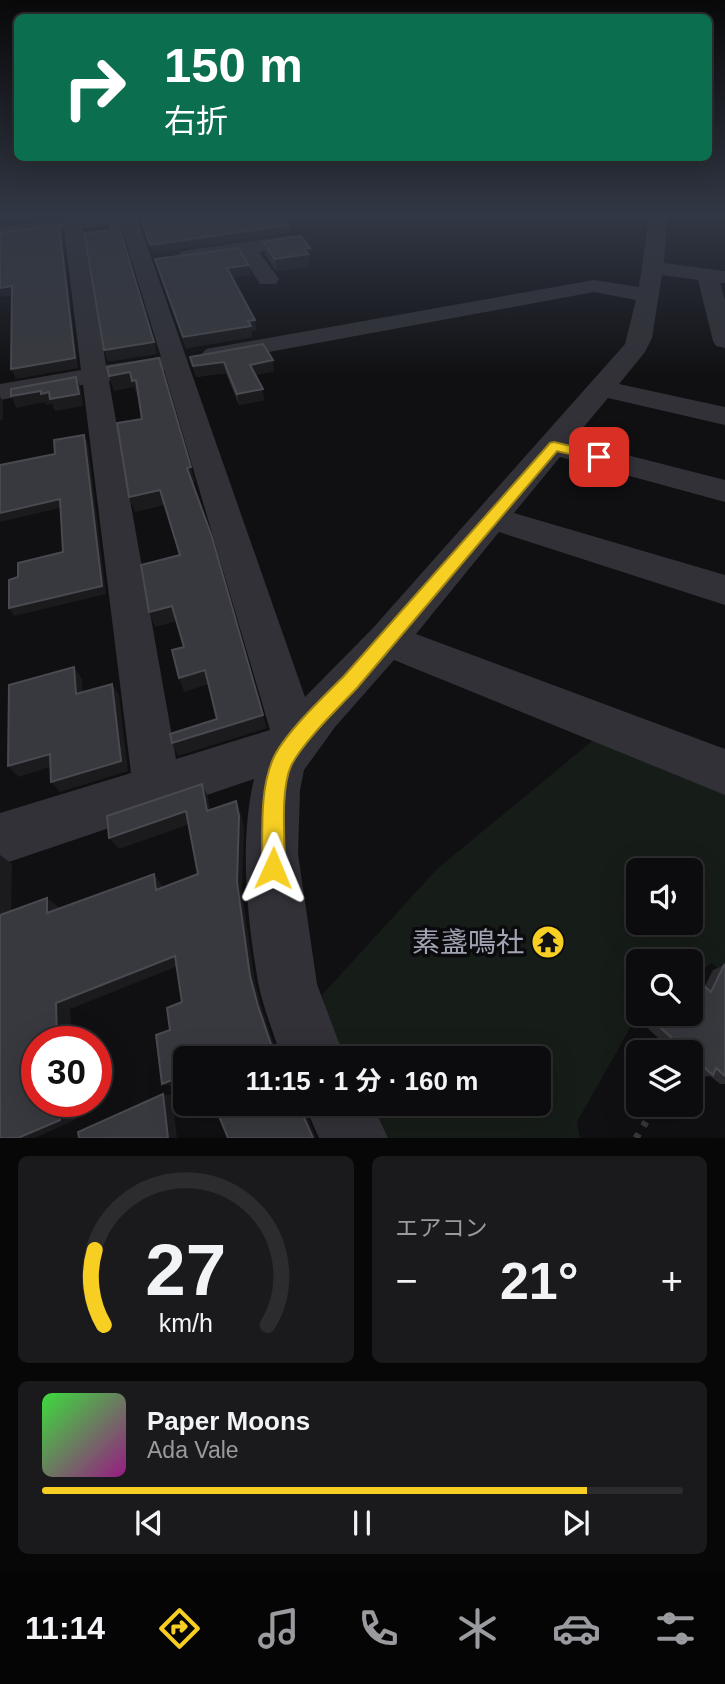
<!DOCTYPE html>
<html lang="ja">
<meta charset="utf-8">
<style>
body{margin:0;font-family:Helvetica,"Noto Sans JP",sans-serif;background:#1a1a1c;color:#f1f3f6;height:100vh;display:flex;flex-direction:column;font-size:26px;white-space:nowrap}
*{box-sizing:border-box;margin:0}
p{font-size:23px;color:#9a9b9e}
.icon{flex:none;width:38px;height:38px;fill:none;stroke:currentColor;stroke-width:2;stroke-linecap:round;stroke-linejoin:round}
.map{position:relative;height:1138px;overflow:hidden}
.drawer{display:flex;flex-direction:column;gap:18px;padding:18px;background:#070708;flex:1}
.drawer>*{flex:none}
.banner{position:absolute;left:14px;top:14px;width:698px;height:147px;border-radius:10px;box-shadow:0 7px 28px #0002,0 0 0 2px #2c2c2e;background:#0b6e4f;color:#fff;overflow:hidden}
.buttons{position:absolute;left:626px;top:858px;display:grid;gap:14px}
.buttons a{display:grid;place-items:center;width:77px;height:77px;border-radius:10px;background:#0c0c0e;box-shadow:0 7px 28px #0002,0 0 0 2px #2c2c2e;font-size:35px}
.speed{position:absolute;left:21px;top:1026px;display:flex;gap:14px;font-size:35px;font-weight:700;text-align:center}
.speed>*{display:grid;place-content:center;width:91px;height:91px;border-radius:50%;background:#0c0c0e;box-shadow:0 7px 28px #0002,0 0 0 2px #2c2c2e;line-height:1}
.speed .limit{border:10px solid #d22;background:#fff;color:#111}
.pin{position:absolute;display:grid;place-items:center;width:60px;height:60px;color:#fff;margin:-30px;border-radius:14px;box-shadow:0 4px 10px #0006}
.me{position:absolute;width:77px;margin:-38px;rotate:1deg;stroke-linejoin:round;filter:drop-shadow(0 0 5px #0008)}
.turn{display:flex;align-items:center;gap:24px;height:147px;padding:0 35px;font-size:32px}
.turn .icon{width:91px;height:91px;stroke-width:2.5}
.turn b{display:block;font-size:49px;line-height:60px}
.big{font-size:52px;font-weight:700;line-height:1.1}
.drawer .card{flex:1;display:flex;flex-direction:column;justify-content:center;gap:10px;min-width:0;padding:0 24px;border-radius:10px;background:#1a1a1c}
.drawer .dial{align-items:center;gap:0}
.dial svg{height:182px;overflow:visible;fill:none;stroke:#2c2c2e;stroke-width:7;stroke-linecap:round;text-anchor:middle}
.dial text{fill:#f1f3f6;stroke:none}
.song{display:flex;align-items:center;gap:21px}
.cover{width:84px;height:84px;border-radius:10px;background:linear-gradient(135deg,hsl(120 70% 55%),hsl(310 70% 35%))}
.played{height:7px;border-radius:4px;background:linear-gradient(90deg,#f7ce22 85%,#2c2c2e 85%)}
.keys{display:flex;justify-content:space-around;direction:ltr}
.heat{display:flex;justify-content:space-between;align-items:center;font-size:38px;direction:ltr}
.drawer .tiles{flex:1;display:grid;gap:18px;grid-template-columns:1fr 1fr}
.card:last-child{grid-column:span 2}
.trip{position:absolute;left:173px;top:1046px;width:378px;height:70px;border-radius:10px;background:#0c0c0e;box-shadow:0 7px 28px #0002,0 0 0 2px #2c2c2e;font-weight:700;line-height:70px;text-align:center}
.menu{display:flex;height:112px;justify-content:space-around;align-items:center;background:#050506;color:#9a9b9e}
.menu .icon{width:49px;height:49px}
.menu .selected{color:#f7ce22}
.menu b{font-size:32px;color:#f1f3f6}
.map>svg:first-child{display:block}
.green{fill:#161c18;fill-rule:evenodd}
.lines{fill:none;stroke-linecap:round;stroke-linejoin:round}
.path{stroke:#37383e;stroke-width:7;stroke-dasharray:5 9;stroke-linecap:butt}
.minor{fill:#313137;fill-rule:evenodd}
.wall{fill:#2c2c30}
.shaded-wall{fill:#1b1b1e}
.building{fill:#38393e;stroke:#494a50;stroke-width:2}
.route{fill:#f7ce22;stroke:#a18616;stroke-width:2}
.labels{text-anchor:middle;stroke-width:7;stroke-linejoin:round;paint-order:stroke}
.near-poi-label{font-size:28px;fill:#a1a4b3;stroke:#0b0b0d;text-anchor:end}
</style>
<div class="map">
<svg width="725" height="1138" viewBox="0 0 725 1138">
<rect width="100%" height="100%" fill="#101012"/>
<path class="green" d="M625,714L725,773V974L711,963L691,979V961H639V1012L577,1122L580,1138H385L367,1104H539V1059H344L332,1035L322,995L437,869ZM639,870H691V922H639Z"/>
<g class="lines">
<path class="path" d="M636,1138L657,1104"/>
<path class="minor" d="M89,216H143L138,220L305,697L373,628L625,344L636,300L594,292L215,362L206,359L202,354L206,349L594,280L639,287L649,216H667L664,263L725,271V283H720L725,300V348L716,346L713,341L698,280L662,275L652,338L645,352L619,384L725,407V425L608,398L572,441L725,480V502L560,457L514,513L725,575V605L499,532L416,634L725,749V795L394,660L335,727L304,770L300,790L298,854L317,984L345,1059H282C274,1034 263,1008 258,982C247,917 239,843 254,779L0,865V813L131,773L83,385L0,400V384L81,370L64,230L0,239V227ZM120,223L161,357L106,365L82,228ZM164,370L270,730L176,759L109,381Z
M715,216H725V222Z
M294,235L304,241L301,245L259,252L279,279L276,284H260L241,254L188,262L181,260L178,256L181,252L188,250Z
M304,1104H372L388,1138H319Z"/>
</g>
<path class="wall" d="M263,242L310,248V259L309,260V266L276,271L265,254Z
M155,259L251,275L232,277L255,320L256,330L251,331L252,337L186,348L158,269Z
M190,357L274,371L256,375L264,400L239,405L226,373L196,377Z
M724,965L725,966V1084H720L710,1076L701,1077L691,1068V1052H673L639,1020L643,1013H691L713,970Z"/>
<path class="shaded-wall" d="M48,216H66L49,218Z
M59,225L62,233L78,368L16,379L11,369Z
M289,225L290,233L152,253L150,245Z
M310,248V259L309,260V266L276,271L275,259L304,249Z
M249,265L251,275L229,278L227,268Z
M12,286L15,295L0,297V288Z
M255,320L256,330L251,331L252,337L186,348L183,337Z
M154,342L157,354L108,362L104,350Z
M273,360L274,371L252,376L250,365Z
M224,362L226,373L196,377L193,366Z
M130,372L136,380L140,395L137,396L134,387L114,391L109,376Z
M76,377L81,388L83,406L55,411L52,404L46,405L45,402L16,408L11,396Z
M263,389L264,400L239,405L237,394Z
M0,396L3,402V420L0,421Z
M84,435L88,444L106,594L14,616L9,608L102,586Z
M191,467L195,482L191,483L187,468Z
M160,490L165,505L135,512L129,497Z
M60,499L64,507L0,522V513Z
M172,606L178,621L155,627L149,612Z
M74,667L82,679L84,706L76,694Z
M205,670L209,684L184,692L179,678Z
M112,684L119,695L128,771L60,792L51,782Z
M263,715L267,728L178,756L172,743Z
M50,754L59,764L19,777L8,766Z
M202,784L208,797L213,824L207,811Z
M236,801L241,814L244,828L242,892L255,983L263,1012L279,1059L275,1056L258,1006L250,976L237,882Z
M186,811L193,823L119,849L109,838Z
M0,855L12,864L11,926L0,920Z
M154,874L162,885L164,900L156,890Z
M47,898L60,908L47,913Z
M175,956L183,964L70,1009L72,1041H57L56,1003Z
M186,1074V1080L172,1086L162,1084Z
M163,1094L172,1095L177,1138H168Z
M59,1101H74L75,1120L35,1138H18Z
M298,1104H302L316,1138H313Z"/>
<path class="building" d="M157,216H282L289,225L150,245L141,219Z
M117,220L154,342L104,350L84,233L112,230L109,221Z
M59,225L75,358L11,369L12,286L0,288V233Z
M301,236L310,248L304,249L308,254L275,259L263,242Z
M238,248L249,265L227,268L255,320L248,321L251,326L183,337L155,259Z
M263,344L273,360L250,365L263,389L237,394L224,362L193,366L190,357Z
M159,358L191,467L187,468L212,537L263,715L172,743L170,734L217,719L205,670L179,678L172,650L184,647L172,606L149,612L141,565L180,555L160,490L129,497L117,423L142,419L136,380L132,381L130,372L109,376L107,367Z
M76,377L79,394L50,399L49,392L41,394V391L11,396V389Z
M84,435L102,586L9,608V580L18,577V563L63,552L60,499L0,513V465L55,454L54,440Z
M74,667L76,694L112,684L121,761L51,782L50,754L8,766L9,685Z
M202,784L207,811L236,801L239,816L237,882L250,976L258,1006L275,1056L279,1059H186V1074L162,1084L156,1035L170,1030L167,1008L182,1002L175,956L56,1003L57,1041H37V1101H59L60,1120L18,1138H0V915L47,898V913L154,874L156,890L198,874L186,811L109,838L107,816Z
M724,965L725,966V1076L716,1068L713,1075L691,1056V1052H687L649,1017L650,1013H691V975L711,992Z
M163,1094L168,1138H79L78,1132Z
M214,1104H298L313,1138H228Z"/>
<linearGradient id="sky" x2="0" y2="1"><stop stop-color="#09090a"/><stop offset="0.57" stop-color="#313744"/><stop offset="1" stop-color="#313744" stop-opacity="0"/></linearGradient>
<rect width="725" height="376" fill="url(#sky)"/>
<path class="route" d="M554,442L603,454L605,457L599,461L557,451L357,688C339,707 302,743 291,766C280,790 285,841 285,868L281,876L273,880L265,876L262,868C263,834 259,791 273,759C283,735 324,696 344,676L550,443Z"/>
<defs>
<symbol id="temple-disc" viewBox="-11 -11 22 22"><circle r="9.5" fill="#f7ce22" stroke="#0b0b0d"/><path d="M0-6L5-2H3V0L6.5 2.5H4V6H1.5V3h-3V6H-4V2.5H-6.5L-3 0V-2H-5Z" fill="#111"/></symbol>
</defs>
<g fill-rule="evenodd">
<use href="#temple-disc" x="529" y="923" width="38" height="38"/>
</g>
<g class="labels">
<g class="near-poi-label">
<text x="524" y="952">素盞鳴社</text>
</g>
</g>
</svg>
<div class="buttons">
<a><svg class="icon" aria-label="sound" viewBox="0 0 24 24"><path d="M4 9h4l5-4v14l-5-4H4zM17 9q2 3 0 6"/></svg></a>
<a><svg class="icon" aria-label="search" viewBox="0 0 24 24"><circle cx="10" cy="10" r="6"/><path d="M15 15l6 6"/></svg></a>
<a><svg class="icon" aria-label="layers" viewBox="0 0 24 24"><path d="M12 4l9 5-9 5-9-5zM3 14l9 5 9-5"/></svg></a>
</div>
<div class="speed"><div class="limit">30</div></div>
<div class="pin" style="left:599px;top:457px;background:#d93025"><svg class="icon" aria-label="arrive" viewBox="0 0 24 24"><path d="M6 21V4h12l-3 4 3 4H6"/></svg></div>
<svg class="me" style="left:273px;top:868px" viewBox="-20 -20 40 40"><path d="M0-17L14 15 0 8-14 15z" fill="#f7ce22" stroke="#fff" stroke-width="4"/></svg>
<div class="trip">11:15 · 1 分 · 160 m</div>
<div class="banner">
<div class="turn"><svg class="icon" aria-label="right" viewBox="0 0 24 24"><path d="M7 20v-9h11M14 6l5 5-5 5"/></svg><div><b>150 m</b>右折</div></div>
</div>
</div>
<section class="drawer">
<div class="tiles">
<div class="card dial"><svg viewBox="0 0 100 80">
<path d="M14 69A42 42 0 1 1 86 69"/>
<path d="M14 69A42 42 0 0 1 10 36" stroke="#f7ce22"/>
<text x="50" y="56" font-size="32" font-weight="700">27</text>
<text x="50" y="72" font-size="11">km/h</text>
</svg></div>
<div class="card"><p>エアコン</p>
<div class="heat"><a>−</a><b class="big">21°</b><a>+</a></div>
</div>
<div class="card">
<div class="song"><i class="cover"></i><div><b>Paper Moons</b><p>Ada Vale</p></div></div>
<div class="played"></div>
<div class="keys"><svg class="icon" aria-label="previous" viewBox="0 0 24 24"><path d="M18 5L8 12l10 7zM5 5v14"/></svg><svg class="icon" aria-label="pause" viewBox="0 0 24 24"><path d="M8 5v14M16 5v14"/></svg><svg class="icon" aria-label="next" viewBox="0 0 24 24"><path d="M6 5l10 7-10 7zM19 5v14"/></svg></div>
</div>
</div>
</section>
<nav class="menu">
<b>11:14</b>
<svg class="icon selected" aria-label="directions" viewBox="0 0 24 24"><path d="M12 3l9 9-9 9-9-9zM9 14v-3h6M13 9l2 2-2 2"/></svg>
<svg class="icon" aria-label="music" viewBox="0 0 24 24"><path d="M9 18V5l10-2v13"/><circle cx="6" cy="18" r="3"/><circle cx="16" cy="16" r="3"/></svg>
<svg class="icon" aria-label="phone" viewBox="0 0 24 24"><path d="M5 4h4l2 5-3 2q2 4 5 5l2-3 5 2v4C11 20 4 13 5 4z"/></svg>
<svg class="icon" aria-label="climate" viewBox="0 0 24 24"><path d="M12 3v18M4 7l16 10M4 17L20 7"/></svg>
<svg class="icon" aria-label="car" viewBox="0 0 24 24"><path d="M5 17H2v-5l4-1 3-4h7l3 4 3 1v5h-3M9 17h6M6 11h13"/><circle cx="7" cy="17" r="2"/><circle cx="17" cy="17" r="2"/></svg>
<svg class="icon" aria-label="filters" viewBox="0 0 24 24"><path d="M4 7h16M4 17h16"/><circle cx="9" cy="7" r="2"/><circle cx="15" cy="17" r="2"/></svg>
</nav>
